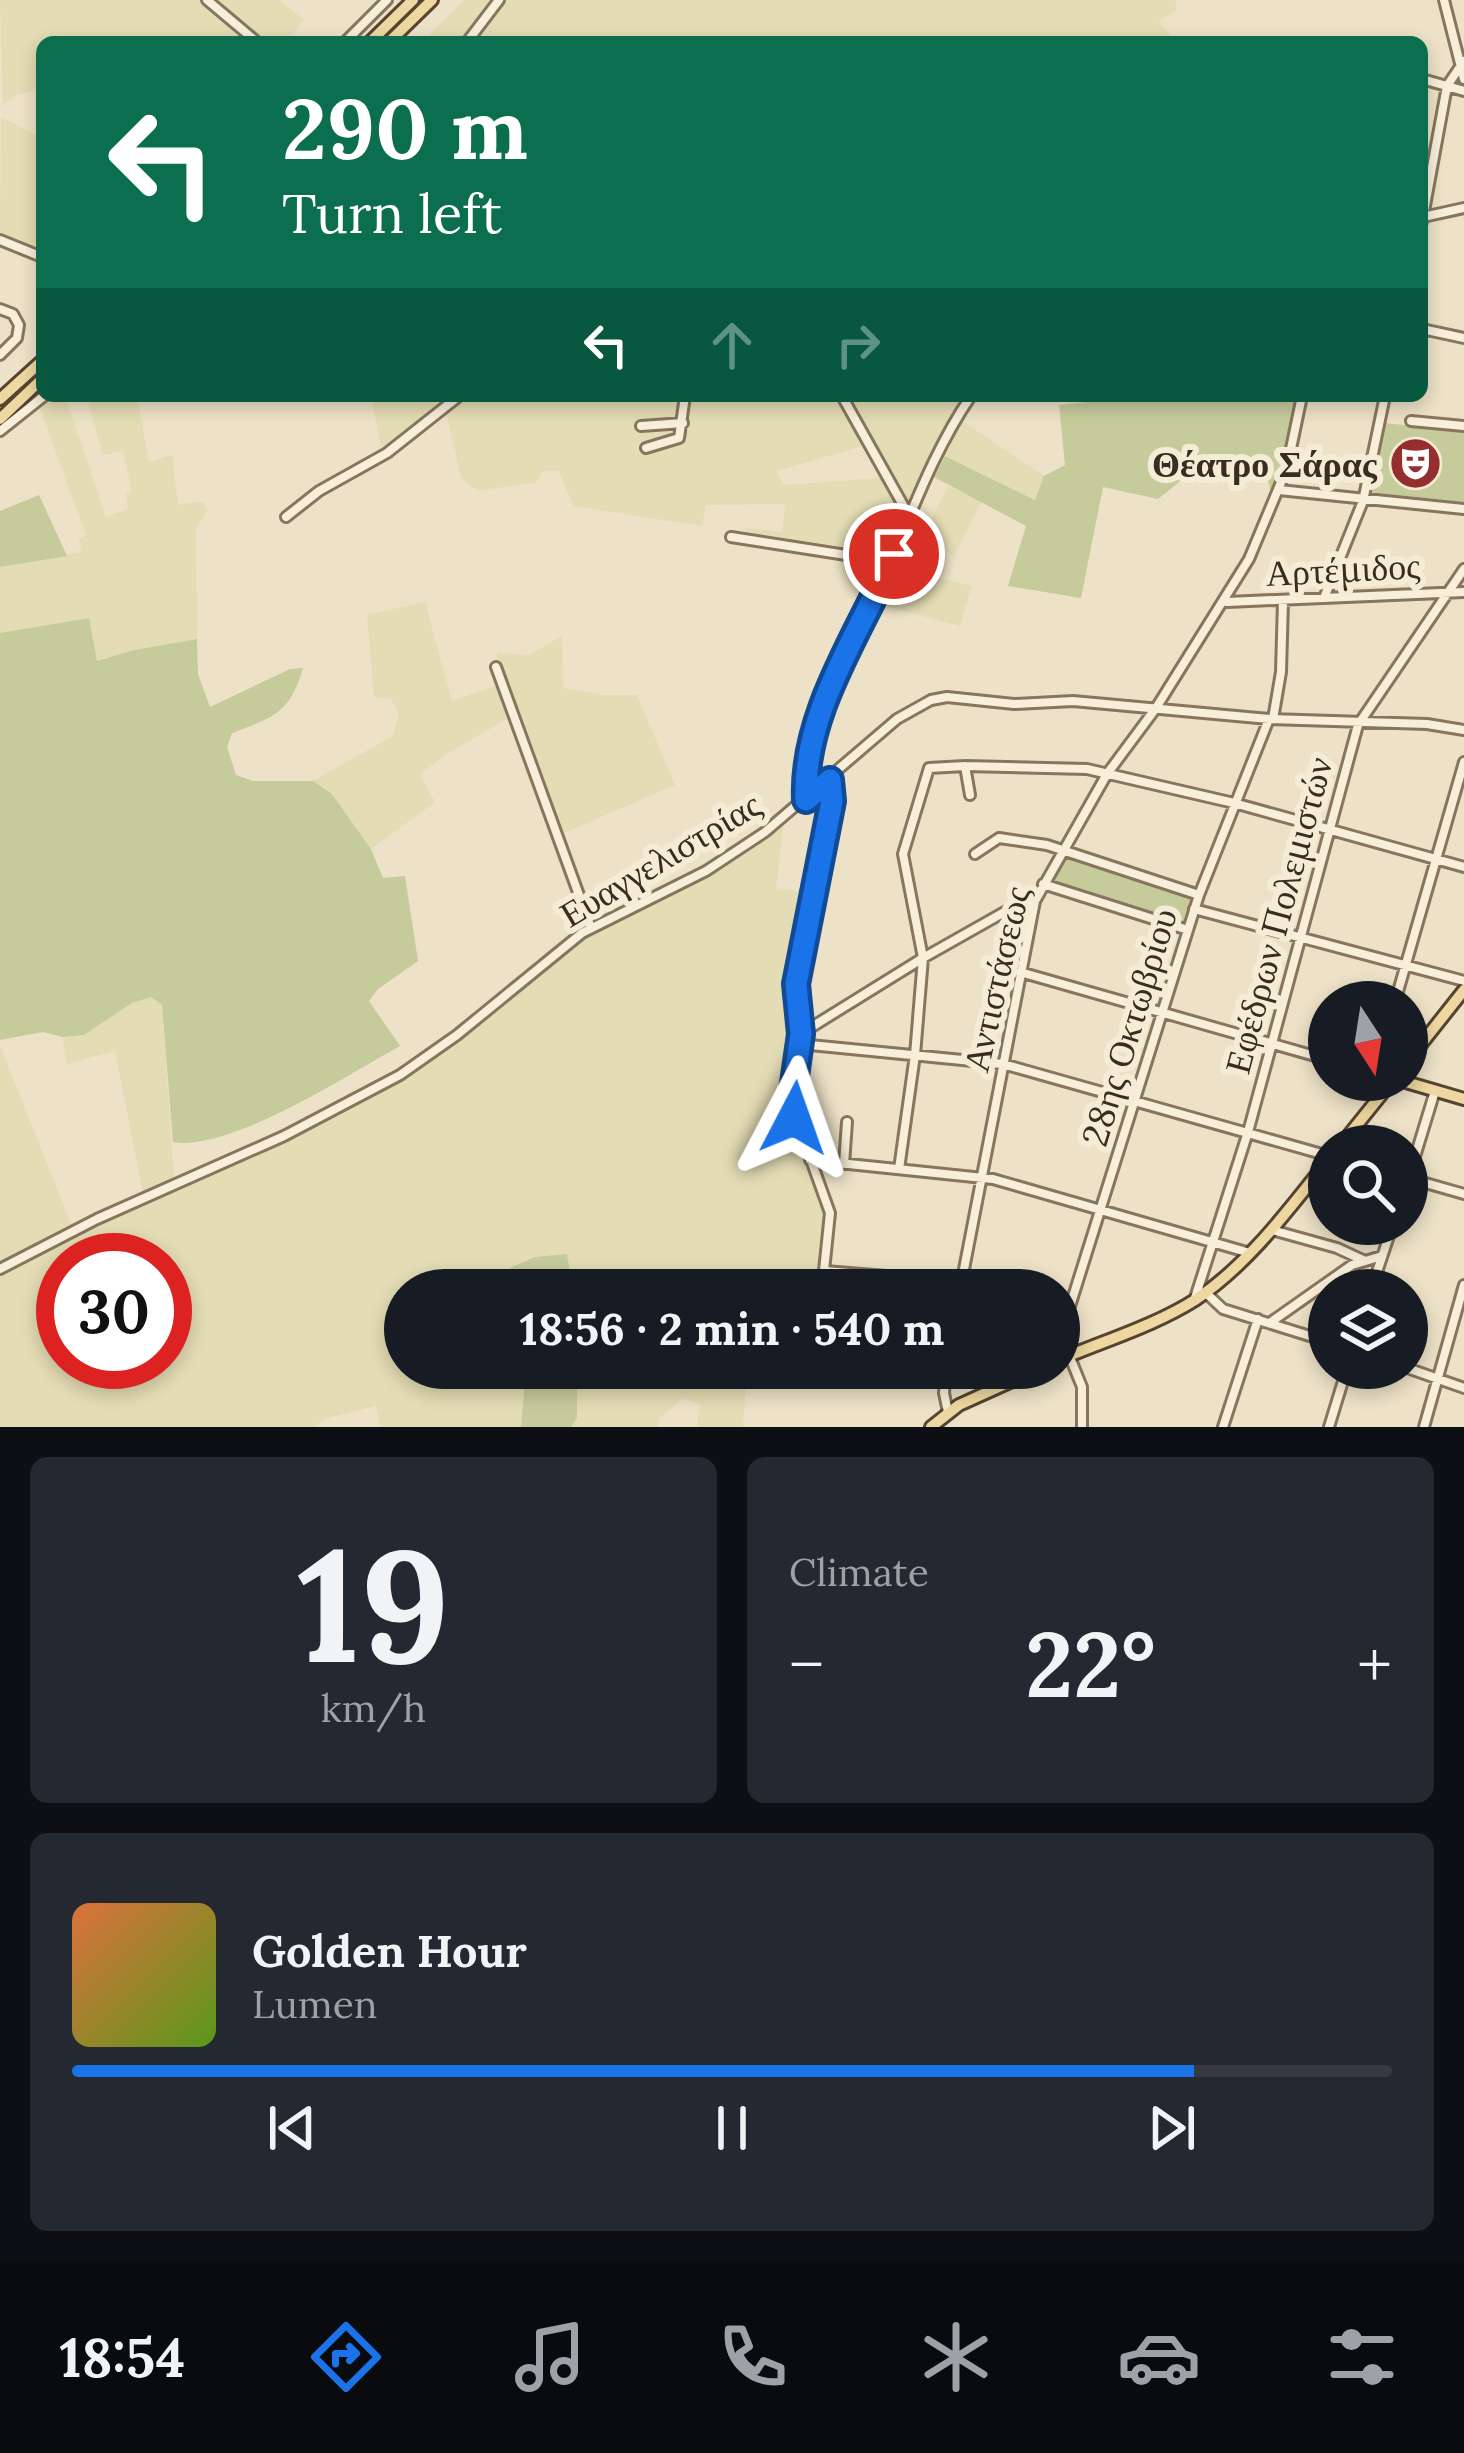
<!DOCTYPE html>
<meta charset="utf-8">
<style>
body{margin:0;font-family:Lora,serif;background:#242831;color:#f1f3f6;height:100vh;display:flex;flex-direction:column;font-size:45px;white-space:nowrap}
*{box-sizing:border-box;margin:0}
p{font-size:39px;color:#9ea1a6}
.icon{flex:none;width:66px;height:66px;fill:none;stroke:currentColor;stroke-width:2;stroke-linecap:round;stroke-linejoin:round}
.map{position:relative;height:1427px;overflow:hidden}
.sheet{display:flex;flex-direction:column;gap:30px;padding:30px;background:#0d0f14;flex:1}
.sheet>*{flex:none}
.banner{position:absolute;left:36px;top:36px;width:1392px;height:366px;border-radius:18px;box-shadow:0 6px 18px #0003;background:#0b6e4f;color:#fff;overflow:hidden}
.needle{width:78px;rotate:168deg}
.buttons{position:absolute;left:1308px;top:981px;display:grid;gap:24px}
.buttons a{display:grid;place-items:center;width:120px;height:120px;border-radius:50%;background:#171b24;box-shadow:0 6px 18px #0003;font-size:60px}
.speed{position:absolute;left:36px;top:1233px;display:flex;gap:24px;font-size:60px;font-weight:700;text-align:center}
.speed>*{display:grid;place-content:center;width:156px;height:156px;border-radius:50%;background:#171b24;box-shadow:0 6px 18px #0003;line-height:1}
.speed .limit{border:18px solid #d22;background:#fff;color:#111}
.pin{position:absolute;display:grid;place-items:center;width:102px;height:102px;color:#fff;margin:-51px;border:6px solid #fff;border-radius:50%;box-shadow:0 3px 12px #0007}
.me{position:absolute;width:132px;margin:-66px;rotate:4deg;stroke-linejoin:round;filter:drop-shadow(0 0 9px #0008)}
.turn{display:flex;align-items:center;gap:42px;height:252px;padding:0 48px;font-size:54px}
.turn .icon{width:156px;height:156px;stroke-width:2.5}
.turn b{display:block;font-size:84px;line-height:102px}
.lanes{display:flex;align-items:center;height:114px;padding:0 48px;background:#0003;justify-content:center;gap:60px;direction:ltr}
.lanes .off{opacity:.35}
.big{font-size:90px;font-weight:700;line-height:1.1}
.sheet .widget{flex:1;display:flex;flex-direction:column;justify-content:center;gap:18px;min-width:0;padding:0 42px;border-radius:18px;background:#242831}
.sheet .dial{align-items:center;gap:0}
.dial b{font-size:156px;line-height:1}
.song{display:flex;align-items:center;gap:36px}
.cover{width:144px;height:144px;border-radius:18px;background:linear-gradient(135deg,hsl(20 70% 55%),hsl(90 70% 35%))}
.played{height:12px;border-radius:6px;background:linear-gradient(90deg,#1a73e8 85%,#363941 85%)}
.keys{display:flex;justify-content:space-around;direction:ltr}
.heat{display:flex;justify-content:space-between;align-items:center;font-size:66px;direction:ltr}
.sheet .tiles{flex:1;display:grid;gap:30px;grid-template-columns:1fr 1fr}
.widget:last-child{grid-column:span 2}
.trip{position:absolute;left:384px;top:1269px;width:696px;height:120px;border-radius:60px;background:#171b24;box-shadow:0 6px 18px #0003;font-weight:700;line-height:120px;text-align:center}
.menu{display:flex;height:192px;justify-content:space-around;align-items:center;background:#090b0e;color:#9ea1a6}
.menu .icon{width:84px;height:84px}
.menu .selected{color:#1a73e8}
.menu b{font-size:54px;color:#f1f3f6}
.map>svg:first-child{display:block}
.farmland{fill:#e3dcb4;fill-rule:evenodd}
.green{fill:#c5cb9b}
.lines{fill:none;stroke-linecap:round;stroke-linejoin:round}
.minor-casing{stroke:#88755d;stroke-width:14}
.major-casing{stroke:#564331;stroke-width:16}
.minor{stroke:#f8efda;stroke-width:8}
.major{stroke:#eed7a0;stroke-width:10}
.route-casing{stroke:#114b97;stroke-width:30}
.route{stroke:#1a73e8;stroke-width:21}
.labels{text-anchor:middle;stroke-width:12;stroke-linejoin:round;paint-order:stroke}
.poi-label{font-size:36px;font-weight:bold;fill:#392c20;stroke:#f5ecd6;text-anchor:end}
.street-label{font-size:36px;fill:#392c20;stroke:#f5ecd6}
</style>
<div class="map">
<svg width="1464" height="1427" viewBox="0 0 1464 1427">
<rect width="100%" height="100%" fill="#ede2c7"/>
<path class="farmland" d="M0,0H200L250,42H42V89L14,96L3,105Z
M216,0H279L304,20L286,42H262Z
M464,0H1175L1177,10L1158,21L1177,42H422Z
M1,117L42,138V249L0,233Z
M50,396H65L106,517L128,509L126,494L132,492L123,451L103,455L86,396H137L149,462L172,455L178,505L203,501L207,511L196,529L197,639L134,650L97,661L88,618L0,633V567L81,552L79,539L86,535L39,406Z
M371,396H454L410,432L381,447Z
M465,396H968L909,509L871,444L776,471L784,485L880,478L906,515L883,565L744,545L746,528L782,532L785,504L706,505L702,526L574,506L558,470L543,472L535,483L480,490L469,486L461,477L446,412Z
M961,420L1044,476L1036,500L945,456Z
M948,486L982,501L954,557L926,531Z
M895,568L972,586L960,626L880,605Z
M425,602L452,701L499,685L510,717L445,755L420,775L435,802L371,849L332,794L313,781L393,736L399,714L391,699L374,697L367,615Z
M562,636L563,688L603,695H637L675,785L557,836L499,670L497,653L529,655Z
M783,827L776,888L804,892L793,968V1056L788,1112L826,1212L816,1290H573L567,1255L511,1269L518,1286L497,1290H405V1368H461L465,1389L525,1380L521,1427H381L376,1406L324,1419L314,1427H0V1275L98,1222L181,1190L392,1087L471,1032L586,936L709,874ZM63,1260H165V1362H63Z
M151,997L162,1005L174,1179L143,1193L115,1051L67,1064L62,1037L84,1035L132,1003Z
M0,1045L71,1224L0,1264Z
M577,1368H747L743,1427H697L700,1404L683,1399L659,1418L658,1427H571L577,1418Z"/>
<path class="green" d="M1142,396H1300L1277,491L1271,493L1266,473L1235,466L1224,455L1184,478L1158,499L1103,487L1081,598L1008,586L1026,526L934,477L945,456L1035,500L1044,476L1065,465L1059,405Z
M1384,423L1464,431V503L1372,494Z
M39,495L67,556L0,567V511Z
M89,618L97,661L134,650L197,639L198,674L210,707L290,669L303,668C290,713 274,717 232,733L227,747L236,775L253,781H313L332,794L371,849L383,878L405,876L418,961L378,989L369,1001L400,1046C347,1075 230,1152 173,1142L162,1005L151,997L132,1003L84,1035L62,1037L43,1032L0,1040V633Z
M1068,855L1193,896L1184,926L1052,884Z
M567,1254L573,1290H497L518,1286L510,1268L535,1257Z
M461,1368H577V1418L571,1427H521L525,1380L464,1389Z"/>
<g class="lines">
<defs>
<path id="minor" d="M207,0L257,42
M1444,0L1464,79
M345,42L387,0
M467,42L499,0
M1422,79L1464,91
M1423,217L1464,208
M1422,222L1447,86L1464,61
M0,240L42,257
M0,309L13,314L19,325L17,338L0,355
M1422,329L1464,338
M842,396L908,514
M1411,421L1464,426
M641,426L683,423
M0,431L44,396
M646,448L679,438L685,396
M1279,490L1464,509
M286,517L319,491L387,453L459,396
M731,537L891,562
M1324,598L1363,501L1385,396
M1227,602L1464,592
M496,667L591,928
M1273,719L1281,672L1283,601
M965,766L970,795
M806,799C802,720 852,652 882,581C910,518 932,453 971,396
M975,854L999,838L1047,845L1199,895
M1043,884L1188,930
M1194,909L1464,981
M1020,972L1329,1060
M1395,1002L1464,762
M802,1033L923,958L1015,906L1035,901
M800,1044L1003,1064L1329,1156
M810,1160L993,1179L1250,1253
M844,1164L847,1122
M899,1169L915,1055L923,958L903,854L929,768L965,766L1087,769L1234,803L1464,867
M1408,1178L1464,1194
M1407,1183L1435,1091
M1272,1230L1337,1248L1365,1261
M0,1269L97,1219L284,1136L400,1075L457,1035L582,933L706,871L765,832L897,719L931,700L947,697L1014,704L1073,701L1269,719L1427,724L1464,730
M825,1271L961,1282
M822,1290L830,1213L792,1107L801,1034L796,984L832,801L830,782
M960,1290L1035,901L1107,774L1156,708L1249,559L1287,468L1302,396
M1371,1290L1393,1224
M1205,1292L1223,1309L1329,1342
M1195,1298L1248,1132L1358,725L1464,569
M1271,1322L1352,1265L1382,1256
M946,1368L944,1393L948,1412
M1407,1368L1464,1388
M1082,1427V1387L1061,1335L1199,895L1269,719
M1223,1427L1258,1319
M1329,1427L1347,1368
M1424,1427L1464,1285"/>
<path id="major" d="M370,42L413,0
M389,42L432,0
M0,399L42,361
M0,419L42,379
M1407,1062L1464,990
M1399,1080L1464,1099
M1340,1146L1393,1080
M1059,1360C1103,1341 1154,1326 1195,1300C1249,1264 1289,1209 1329,1159
M931,1427L959,1405L1041,1368"/>
</defs>
<use href="#minor" class="minor-casing"/>
<use href="#major" class="major-casing"/>
<use href="#minor" class="minor"/>
<use href="#major" class="major"/>
</g>
<g class="lines">
<defs>
<path id="route" d="M794,1118L792,1097L801,1034L796,984L832,801L830,780L806,800C802,713 861,631 894,554"/>
</defs>
<use href="#route" class="route-casing"/>
<use href="#route" class="route"/>
</g>
<defs>
<symbol id="theatre-disc" viewBox="-11 -11 22 22"><circle r="9.5" fill="#952f2f" stroke="#f5ecd6"/><path d="M-5-5.5Q0-4 5-5.5V0Q5 5 0 6Q-5 5-5 0ZM-3.3-2.5H-1v1.5H-3.3ZM1-2.5H3.3v1.5H1ZM-2.8 1Q0 5.5 2.8 1Z" fill="#fff"/></symbol>
</defs>
<g fill-rule="evenodd">
<use href="#theatre-disc" x="1386" y="434" width="59" height="59"/>
</g>
<g class="labels">
<g class="poi-label">
<text x="1377" y="477">Θέατρο Σάρας</text>
</g>
<g class="street-label">
<text transform="translate(1343 569) rotate(-3)" y="13">Αρτέμιδος</text>
<text transform="translate(660 859) rotate(-31)" y="13">Ευαγγελιστρίας</text>
<text transform="translate(1278 915) rotate(-75)" y="13">Εφέδρων Πολεμιστών</text>
<text transform="translate(996 979) rotate(-77)" y="13">Αντιστάσεως</text>
<text transform="translate(1129 1027) rotate(-73)" y="13">28ης Οκτωβρίου</text>
</g>
</g>
</svg>
<div class="buttons">
<a><svg class="needle" viewBox="-14 -14 28 28"><path d="M0-13l5 13h-10z" fill="#e53935"/><path d="M0 13l5-13h-10z" fill="#9ea1a6"/></svg></a>
<a><svg class="icon" aria-label="search" viewBox="0 0 24 24"><circle cx="10" cy="10" r="6"/><path d="M15 15l6 6"/></svg></a>
<a><svg class="icon" aria-label="layers" viewBox="0 0 24 24"><path d="M12 4l9 5-9 5-9-5zM3 14l9 5 9-5"/></svg></a>
</div>
<div class="speed"><div class="limit">30</div></div>
<div class="pin" style="left:894px;top:554px;background:#d93025"><svg class="icon" aria-label="arrive" viewBox="0 0 24 24"><path d="M6 21V4h12l-3 4 3 4H6"/></svg></div>
<svg class="me" style="left:794px;top:1118px" viewBox="-20 -20 40 40"><path d="M0-17L14 15 0 8-14 15z" fill="#1a73e8" stroke="#fff" stroke-width="4"/></svg>
<div class="trip">18:56 · 2 min · 540 m</div>
<div class="banner">
<div class="turn"><svg class="icon" aria-label="left" viewBox="0 0 24 24"><path d="M17 20v-9H6M10 6l-5 5 5 5"/></svg><div><b>290 m</b>Turn left</div></div>
<div class="lanes"><svg class="icon" aria-label="left" viewBox="0 0 24 24"><path d="M17 20v-9H6M10 6l-5 5 5 5"/></svg><svg class="icon off" aria-label="ahead" viewBox="0 0 24 24"><path d="M12 20V5M6 11l6-6 6 6"/></svg><svg class="icon off" aria-label="right" viewBox="0 0 24 24"><path d="M7 20v-9h11M14 6l5 5-5 5"/></svg></div>
</div>
</div>
<section class="sheet">
<div class="tiles">
<div class="widget dial"><b>19</b><p>km/h</p></div>
<div class="widget"><p>Climate</p>
<div class="heat"><a>−</a><b class="big">22°</b><a>+</a></div>
</div>
<div class="widget">
<div class="song"><i class="cover"></i><div><b>Golden Hour</b><p>Lumen</p></div></div>
<div class="played"></div>
<div class="keys"><svg class="icon" aria-label="previous" viewBox="0 0 24 24"><path d="M18 5L8 12l10 7zM5 5v14"/></svg><svg class="icon" aria-label="pause" viewBox="0 0 24 24"><path d="M8 5v14M16 5v14"/></svg><svg class="icon" aria-label="next" viewBox="0 0 24 24"><path d="M6 5l10 7-10 7zM19 5v14"/></svg></div>
</div>
</div>
</section>
<nav class="menu">
<b>18:54</b>
<svg class="icon selected" aria-label="directions" viewBox="0 0 24 24"><path d="M12 3l9 9-9 9-9-9zM9 14v-3h6M13 9l2 2-2 2"/></svg>
<svg class="icon" aria-label="music" viewBox="0 0 24 24"><path d="M9 18V5l10-2v13"/><circle cx="6" cy="18" r="3"/><circle cx="16" cy="16" r="3"/></svg>
<svg class="icon" aria-label="phone" viewBox="0 0 24 24"><path d="M5 4h4l2 5-3 2q2 4 5 5l2-3 5 2v4C11 20 4 13 5 4z"/></svg>
<svg class="icon" aria-label="climate" viewBox="0 0 24 24"><path d="M12 3v18M4 7l16 10M4 17L20 7"/></svg>
<svg class="icon" aria-label="car" viewBox="0 0 24 24"><path d="M5 17H2v-5l4-1 3-4h7l3 4 3 1v5h-3M9 17h6M6 11h13"/><circle cx="7" cy="17" r="2"/><circle cx="17" cy="17" r="2"/></svg>
<svg class="icon" aria-label="filters" viewBox="0 0 24 24"><path d="M4 7h16M4 17h16"/><circle cx="9" cy="7" r="2"/><circle cx="15" cy="17" r="2"/></svg>
</nav>
